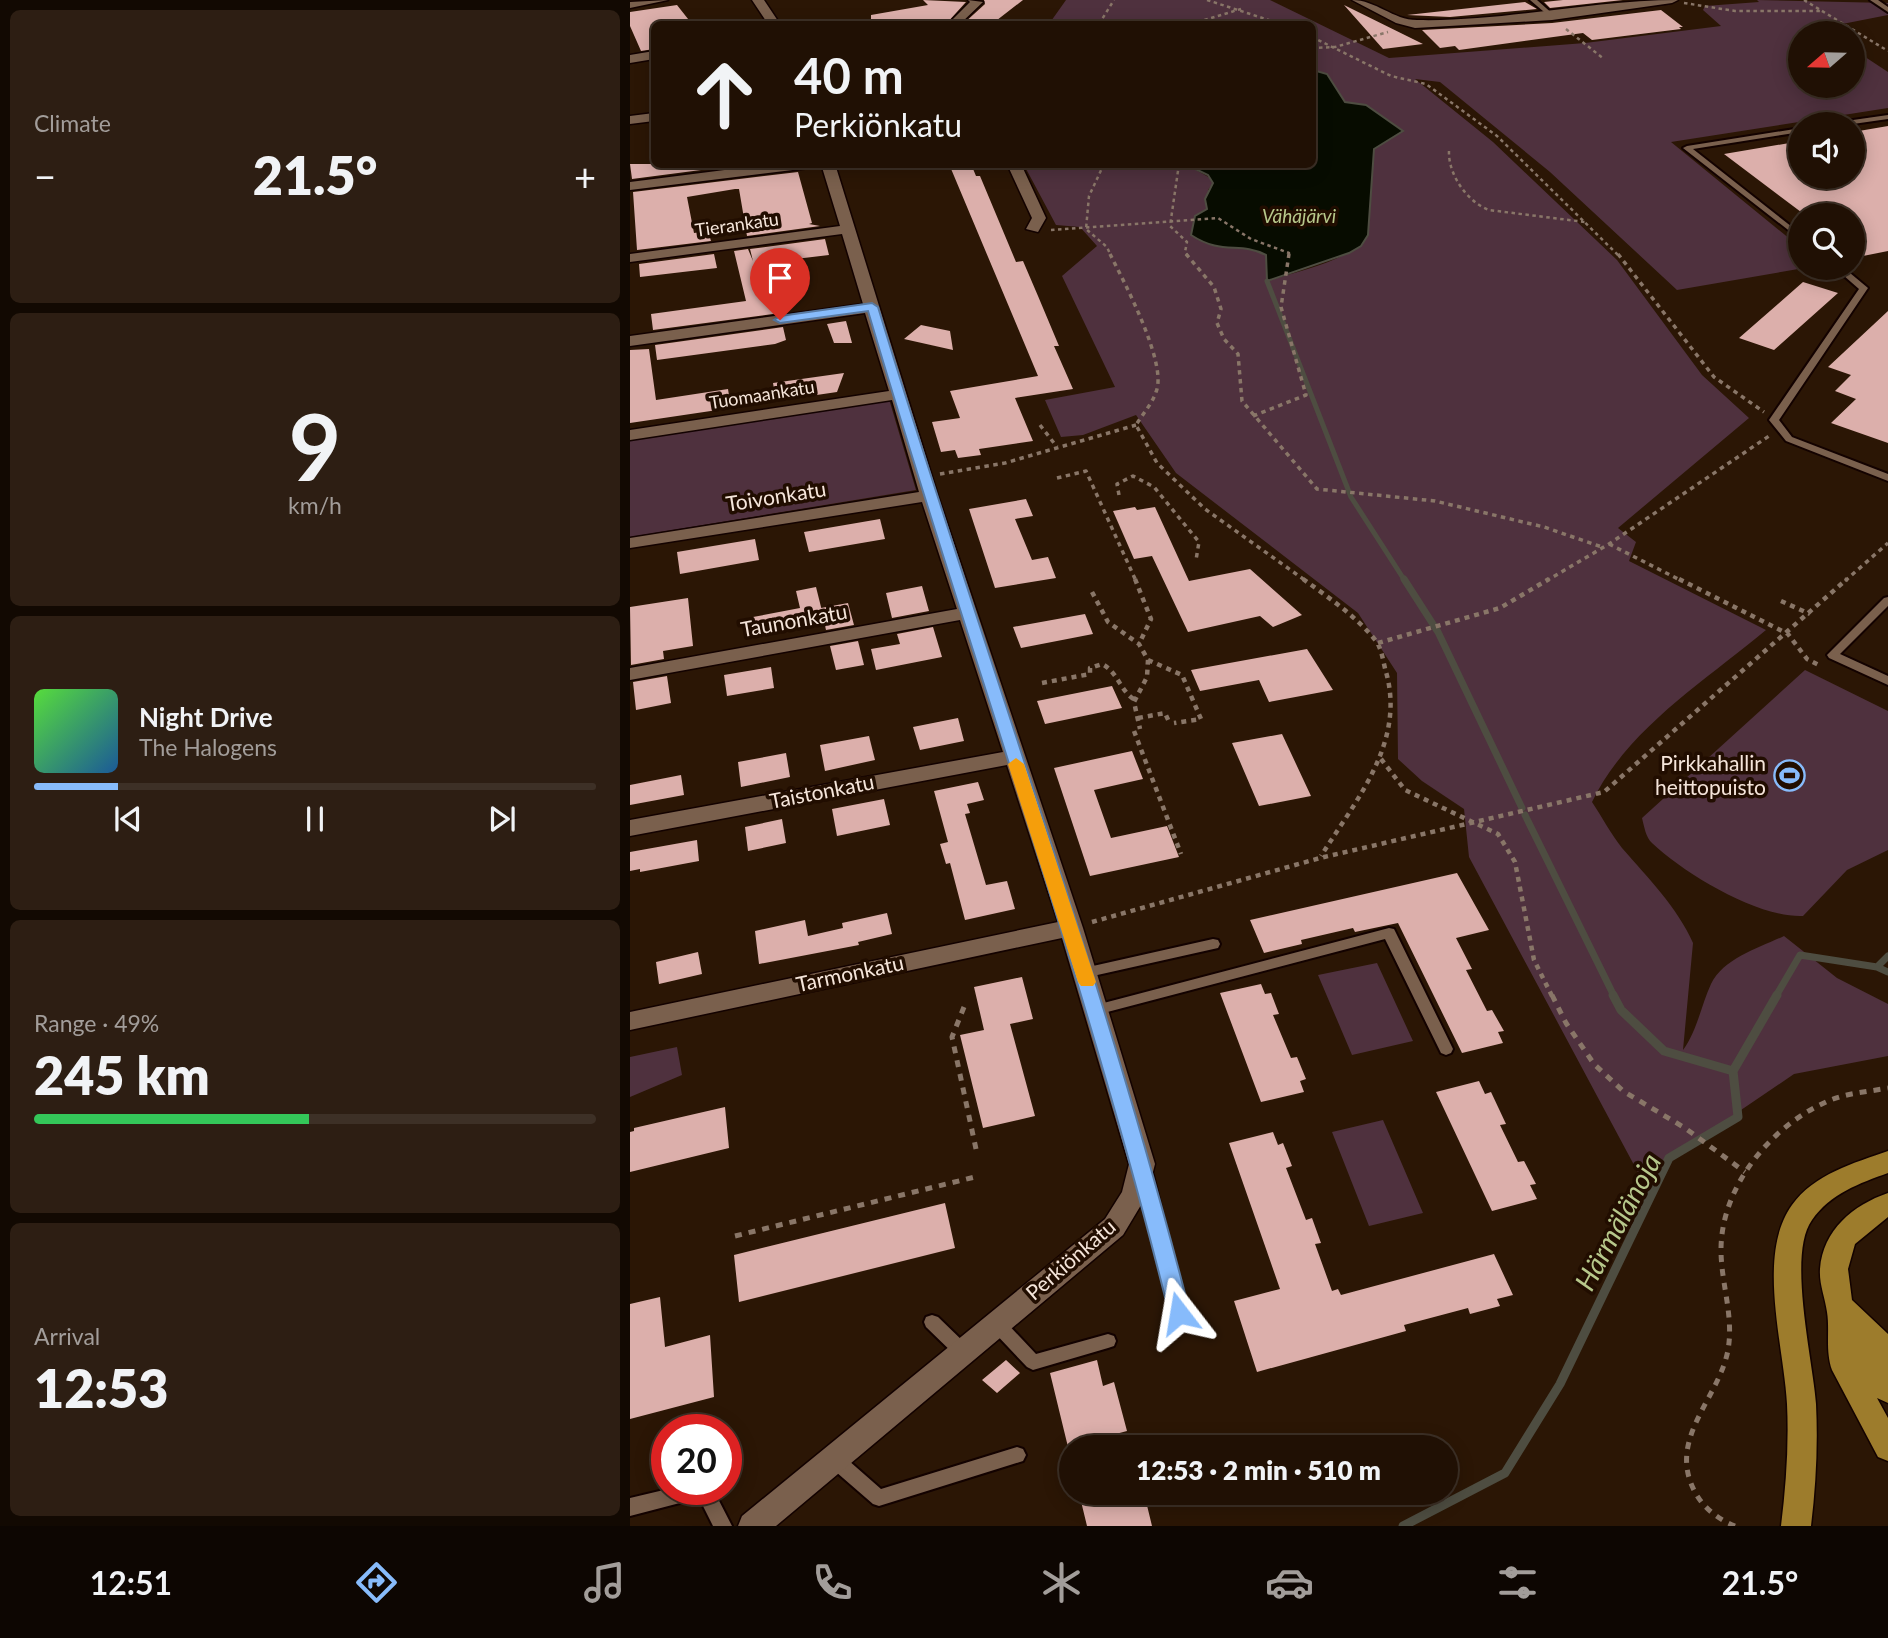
<!DOCTYPE html>
<meta charset="utf-8">
<style>
body{margin:0;font-family:Lato,sans-serif;background:#2d1e13;color:#f1f3f6;height:100vh;display:flex;flex-direction:column;font-size:26px;white-space:nowrap}
*{box-sizing:border-box;margin:0}
p{font-size:23px;color:#a29d9a}
.icon{flex:none;width:38px;height:38px;fill:none;stroke:currentColor;stroke-width:2;stroke-linecap:round;stroke-linejoin:round}
.map{position:relative;flex:1;overflow:hidden}
.drawer{display:flex;flex-direction:column;gap:10px;padding:10px;background:#120902;width:630px}
.drawer>*{flex:none}
.banner{position:absolute;left:21px;top:21px;width:665px;height:147px;border-radius:10px;box-shadow:0 4px 18px #0003,0 0 0 2px #3d3026;background:#201004;color:#f1f3f6;overflow:hidden}
.needle{width:46px;rotate:250deg}
.buttons{position:absolute;left:1158px;top:21px;display:grid;gap:14px}
.buttons a{display:grid;place-items:center;width:77px;height:77px;border-radius:50%;background:#201004;box-shadow:0 4px 18px #0003,0 0 0 2px #3d3026;font-size:35px}
.speed{position:absolute;left:21px;top:1414px;display:flex;gap:14px;font-size:35px;font-weight:700;text-align:center}
.speed>*{display:grid;place-content:center;width:91px;height:91px;border-radius:50%;background:#201004;box-shadow:0 4px 18px #0003,0 0 0 2px #3d3026;line-height:1}
.speed .limit{border:10px solid #d22;background:#fff;color:#111}
.pin{position:absolute;display:grid;place-items:center;width:60px;height:60px;color:#fff;margin:-72px -30px;border-radius:50% 50% 50% 0;rotate:-45deg;box-shadow:0 0 7px #0007}
.pin .icon{rotate:45deg}
.me{position:absolute;width:77px;margin:-38px;rotate:346deg;stroke-linejoin:round;filter:drop-shadow(0 0 5px #0008)}
.turn{display:flex;align-items:center;gap:24px;height:147px;padding:0 28px;font-size:32px}
.turn .icon{width:91px;height:91px;stroke-width:2.5}
.turn b{display:block;font-size:49px;line-height:60px}
.big{font-size:52px;font-weight:800;line-height:1.1}
.drawer .card{flex:1;display:flex;flex-direction:column;justify-content:center;gap:10px;min-width:0;padding:0 24px;border-radius:10px;background:#2d1e13}
.drawer .dial{align-items:center;gap:0}
.dial b{font-size:91px;line-height:1}
.song{display:flex;align-items:center;gap:21px}
.cover{width:84px;height:84px;border-radius:10px;background:linear-gradient(135deg,hsl(110 70% 55%),hsl(210 70% 35%))}
.played{height:7px;border-radius:4px;background:linear-gradient(90deg,#87bbfb 15%,#3d3026 15%)}
.keys{display:flex;justify-content:space-around;direction:ltr}
.heat{display:flex;justify-content:space-between;align-items:center;font-size:38px;direction:ltr}
.charge{height:10px;border-radius:5px;background:linear-gradient(90deg,#34c759 49%,#3d3026 0)}
.trip{position:absolute;left:429px;top:1435px;width:399px;height:70px;border-radius:35px;background:#201004;box-shadow:0 4px 18px #0003,0 0 0 2px #3d3026;font-weight:800;line-height:70px;text-align:center}
.menu{display:flex;height:112px;justify-content:space-around;align-items:center;background:#0d0602;color:#a29d9a}
.menu .icon{width:49px;height:49px}
.menu .active{color:#87bbfb}
.menu b{font-size:32px;color:#f1f3f6}
main{display:flex;flex:1;min-height:0}
.map>svg:first-child{display:block}
.green{fill:#4f313e}
.water{fill:#070c00;stroke:#4e4d41;stroke-width:2}
.lines{fill:none;stroke-linecap:round;stroke-linejoin:round}
.stream-far2{stroke:#4e4d41;stroke-width:5}
.stream-far1{stroke:#4e4d41;stroke-width:7}
.stream{stroke:#4e4d41;stroke-width:9}
.building{fill:#dcafab}
.lane-casing{stroke:#130200;stroke-width:4}
.street-casing{stroke:#130200;stroke-width:3}
.primary-casing{stroke:#130200;stroke-width:3}
.path-far3{stroke:#897668;stroke-width:2.5;stroke-dasharray:3.5 3.5;stroke-linecap:butt}
.path-far2{stroke:#897668;stroke-width:3.5;stroke-dasharray:4.5 4.5;stroke-linecap:butt}
.path-far1{stroke:#897668;stroke-width:4.5;stroke-dasharray:5 5;stroke-linecap:butt}
.path{stroke:#897668;stroke-width:5;stroke-dasharray:7 7;stroke-linecap:butt}
.lane{fill:#7a604d;fill-rule:evenodd}
.street{fill:#7a604d;fill-rule:evenodd}
.primary{fill:#9d7c2c;fill-rule:evenodd}
.route{fill:#87bbfb;stroke:#587aa3;stroke-width:2}
.slow{fill:#f59e0b}
.labels{text-anchor:middle;stroke-width:7;stroke-linejoin:round;paint-order:stroke}
.far-street-label{font-size:18px;fill:#f5e5da;stroke:#210d00}
.far-water-label{font-size:19px;font-style:italic;fill:#b7c88b;stroke:#210d00}
.street-label{font-size:21px;fill:#f5e5da;stroke:#210d00}
.poi-label{font-size:21px;fill:#f5e5da;stroke:#210d00;text-anchor:end}
.near-water-label{font-size:28px;font-style:italic;fill:#b7c88b;stroke:#210d00}
</style>
<main>
<section class="drawer">
<div class="card"><p>Climate</p>
<div class="heat"><a>−</a><b class="big">21.5°</b><a>+</a></div>
</div>
<div class="card dial"><b>9</b><p>km/h</p></div>
<div class="card">
<div class="song"><i class="cover"></i><div><b>Night Drive</b><p>The Halogens</p></div></div>
<div class="played"></div>
<div class="keys"><svg class="icon" aria-label="previous" viewBox="0 0 24 24"><path d="M18 5L8 12l10 7zM5 5v14"/></svg><svg class="icon" aria-label="pause" viewBox="0 0 24 24"><path d="M8 5v14M16 5v14"/></svg><svg class="icon" aria-label="next" viewBox="0 0 24 24"><path d="M6 5l10 7-10 7zM19 5v14"/></svg></div>
</div>
<div class="card"><p>Range · 49%</p><b class="big">245 km</b><div class="charge"></div></div>
<div class="card"><p>Arrival</p><b class="big">12:53</b></div>
</section>
<div class="map">
<svg width="1258" height="1526" viewBox="0 0 1258 1526">
<rect width="100%" height="100%" fill="#2b1605"/>
<path class="green" d="M436,0H640L759,58L955,43L1091,26L1073,10L1075,6L1129,2L1127,0L1258,3V15L1192,28L1199,33H1171V86H1223V49L1258,72V108L1041,142L1171,248V268H1174L1047,290L920,172L810,82L785,79L863,142L987,260L1072,375L1119,418L988,528L1006,542L999,561L1136,630C1075,681 997,729 962,802C972,817 981,834 992,848C1018,878 1047,907 1063,943L1053,1050C1067,1031 1071,1006 1081,984C1094,958 1129,948 1154,936L1207,978L1258,1004V1056L1164,1074L1011,1178L839,857L834,809L792,781L768,759L767,673L728,613L546,473L506,415L453,435L431,437L415,400L485,387L432,276L467,246L450,227L426,225L394,165H557L582,179L583,183L578,190L618,248L636,255L638,281C667,271 721,261 738,235L744,149L773,131L736,105L715,102L697,74L683,70L682,24H419Z
M259,399L286,490L0,537V439Z
M1175,670L1258,711V850L1217,870L1173,916C1128,918 1055,874 1022,843C1016,838 1014,826 1012,818Z
M747,963L783,1041L722,1055L688,975Z
M47,1047L52,1075L0,1097V1057Z
M753,1120L793,1213L739,1226L702,1132Z"/>
<path class="water" d="M683,70L697,74L715,102L736,105L773,131L744,149L738,235L731,246L719,253L637,281L636,255C609,241 593,256 561,235L565,216L577,209L575,199L583,183L578,175L557,165L682,164Z"/>
<g class="lines">
<path class="stream-far2" d="M637,281L721,497L775,581"/>
<path class="stream-far1" d="M774,579L808,632L892,808
M895,815L984,996
M1247,967L1258,972
M1146,996L1170,955L1247,967L1258,956"/>
<path class="stream" d="M983,995L991,1010L1034,1051L1103,1071
M773,1526L875,1473L930,1384L1039,1158L1108,1117L1103,1071L1147,995"/>
</g>
<path class="building" d="M293,0L336,2L316,24H241V15L298,5Z
M354,0H393L362,24H333L355,4Z
M933,0H993L920,8L914,2Z
M895,2L907,9L820,17L777,15Z
M47,5L62,24H24V49L11,51L0,26V12Z
M714,5L793,44L753,49Z
M1031,10L1053,27H1049L1051,29L962,40L953,33L829,50L825,46L810,48L792,30L922,23Z
M1258,126V251L1223,258V215H1175L1094,154L1171,141V177H1223V132Z
M0,164H117L2,179Z
M319,164H341L346,176H350L386,262L393,261L408,296L429,346H424L443,389L385,398L403,441L349,449L351,455L328,458L325,450L311,452L302,422L330,418L320,391L408,376Z
M168,172L182,223L179,224L190,226L117,236L109,189H105L57,197L64,233L78,231L81,241L7,250L3,192Z
M195,239L199,255L124,264L138,300L147,299L150,313L23,330L21,314L116,301L104,251L118,249L123,261L120,249Z
M84,254L87,268L10,277L9,264Z
M1173,282L1208,293L1144,350L1109,338Z
M1258,311V443L1201,423L1226,399L1205,391L1221,375L1198,367Z
M216,321L222,343H204L197,324Z
M291,325L320,331L323,350L274,339Z
M153,327L156,340L145,344L27,360L25,345Z
M19,349L26,400L98,389L101,408L0,423V350Z
M214,373L207,392L146,401L143,383Z
M396,499L403,516L385,519L402,560L418,557L426,578L365,588L339,509Z
M505,507L507,510L525,507L559,581L620,569L672,615L643,627L630,616L558,632L522,556L504,559L483,511Z
M250,519L255,539L179,552L174,532Z
M125,539L129,560L50,574L47,552Z
M292,586L299,611L262,618L256,593Z
M186,587L195,623L126,635L123,617L170,608L166,591Z
M58,598L63,646L33,651L34,659L1,665L0,607Z
M218,603L224,625L196,630L191,608Z
M455,614L463,634L391,648L383,627Z
M303,627L312,657L246,670L241,649L270,644L267,634Z
M228,641L234,665L206,670L200,646Z
M677,649L703,690L639,702L629,680L570,691L561,670Z
M141,667L144,688L97,696L94,675Z
M37,676L41,703L6,710L3,682Z
M482,686L492,708L415,724L407,701Z
M328,718L334,741L290,750L283,727Z
M652,734L681,796L629,806L602,743Z
M239,736L245,760L195,771L190,745Z
M502,751L513,779L464,790L481,838L537,826L549,857L460,876L424,768Z
M156,753L160,777L111,787L108,762Z
M51,775L54,795L0,805V785Z
M348,782L354,800L337,804L340,813L335,814L356,885L377,881L385,909L335,920L320,863L316,864L310,844L318,842L304,791Z
M254,799L260,825L207,836L202,809Z
M152,819L156,843L118,851L115,827Z
M67,840L69,861L10,872V869L0,871V852Z
M827,873L859,930L826,938L842,969L836,970L857,1011L862,1010L874,1031L868,1032L873,1043L832,1053L768,923L725,932L723,928L671,940L672,944L634,953L620,920Z
M257,913L262,934L228,942L229,945L129,964L125,931L175,920L178,936L213,928L212,923Z
M68,952L72,974L29,984L26,962Z
M392,977L403,1019L380,1024L405,1116L353,1128L330,1035L354,1030L344,987Z
M631,984L635,994L641,993L649,1014L643,1015L661,1058L667,1057L676,1079L670,1081L674,1092L631,1102L590,993Z
M849,1081L855,1094L861,1092L876,1124L870,1125L888,1162L894,1161L906,1184L900,1185L907,1199L862,1211L806,1092Z
M95,1107L99,1148L0,1172V1132L4,1131V1128Z
M643,1132L648,1145L653,1143L662,1166L656,1168L676,1220L682,1218L691,1243L685,1244L702,1291L708,1289L711,1295L864,1254L883,1295L867,1299L870,1306L840,1314L838,1308L774,1325L776,1331L627,1372L604,1301L650,1289L599,1143Z
M315,1203L325,1248L109,1302L104,1255Z
M30,1297L35,1347L80,1335L84,1397L0,1419V1304Z
M376,1360L390,1373L367,1393L352,1380Z
M467,1360L473,1386L484,1382L497,1431L482,1435L485,1447H438L420,1373Z
M449,1493H514L522,1526H457Z"/>
<g class="lines">
<defs>
<path id="lane" d="M900,0H907L925,16L920,17Z
M1240,0H1248L1258,7V12Z
M1258,115V119L1223,124H1205L1209,122Z
M1171,128V132L1063,149L1171,234V240L1053,148L1057,146Z
M1205,268H1214L1238,288L1149,420L1162,437L1258,474V481L1156,441L1139,420L1229,289Z
M1258,597V606L1210,654L1258,676V685L1199,658L1197,655L1254,598Z
M759,928L764,929L766,933L823,1049L821,1053L816,1055L811,1053L755,939L466,1015L461,1014L459,1010L461,1006L466,1005Z
M583,939L588,940L590,944L588,948L454,978L449,977L447,973L449,969L454,968Z
M515,1169L520,1171L523,1175L557,1313L555,1318L549,1320L543,1318L541,1313L507,1175L510,1171Z
M302,1315L308,1317L339,1347L341,1352L339,1357L333,1359L327,1357L296,1327L294,1322L296,1317Z
M367,1317L373,1319L406,1354L478,1334L484,1336L486,1341L484,1346L478,1348L403,1370L397,1367L361,1329L359,1324L361,1319Z
M387,1447L393,1449L396,1455L393,1461L249,1506L243,1504L198,1465L195,1459L198,1453L204,1451L210,1453L251,1489Z
M38,1489H83L102,1526H83L69,1498L0,1516V1498Z"/>
<path id="street" d="M38,0L0,8V2Z
M122,0H134L150,24H138Z
M338,0L353,2L330,24H318L340,2Z
M722,0C746,0 763,20 787,20C875,22 961,0 1048,0L1042,3L922,20L785,28L766,23Z
M24,51V59L0,63V55Z
M24,113V121L0,124V116Z
M142,164H185L179,168L0,190V182Z
M191,164H205L308,496L453,928L525,1164L517,1195L493,1235L146,1526H108L112,1516L475,1219L492,1192L499,1164L432,938L0,1030V1012L428,922L377,765L0,836V820L373,752L330,620L0,680V668L327,609L292,502L0,548V538L289,492L262,400L0,440V430L259,391L235,313L0,346V336L233,304L212,234L0,262V254L210,226Z
M377,164H391L416,218L408,232L396,229L402,218Z"/>
<path id="primary" d="M1258,1151V1173C1230,1183 1200,1194 1182,1220C1157,1254 1183,1360 1186,1404C1188,1445 1186,1485 1181,1526H1151C1156,1485 1159,1445 1157,1404C1154,1346 1126,1255 1162,1205C1184,1174 1224,1163 1258,1151Z
M1258,1193V1217L1225,1244L1218,1269L1222,1300L1258,1334V1403L1247,1398L1258,1418V1461L1248,1457L1202,1370C1195,1350 1200,1331 1197,1312C1195,1297 1189,1284 1190,1269C1193,1230 1223,1205 1258,1193Z"/>
</defs>
<use href="#lane" class="lane-casing"/>
<use href="#street" class="street-casing"/>
<use href="#primary" class="primary-casing"/>
<path class="path-far3" d="M577,0L651,24
M1174,0L1258,51
M1054,3L1105,11H1192
M469,24L484,0
M561,24L611,9
M936,29L974,59
M682,37L761,76L796,84L867,136L989,256
M682,48L705,47L758,32
M819,151C818,174 837,202 859,210L955,222
M474,164L459,196L456,229L477,247L481,256
M549,164L540,226L557,242L555,252L558,256
M421,230L588,218L621,239L659,253V256"/>
<path class="path-far2" d="M480,254C494,282 538,364 526,392C522,404 512,415 506,425L527,463L575,509L676,581
M556,254L584,287L591,309L587,323L594,339L608,354L612,401L687,489L805,501L914,527L972,547
M988,254L1084,377L1134,412
M623,416L676,395L651,307L659,254
M410,425L427,447
M310,474L375,463L506,425
M427,478L456,471L506,581
M489,495L487,484L503,476L524,487L569,542L566,560
M979,544L1052,581
M916,581L979,544L1139,436
M1215,581L1258,543"/>
<path class="path-far1" d="M505,579L521,619L509,644
M673,579C698,597 727,617 746,641C752,649 753,662 756,672C776,742 726,800 691,856
M1049,579L1158,634L1177,659L1191,666
M462,592L478,622L509,644L518,660L517,677L504,702L510,729
M1151,601L1180,614
M748,643L870,608L919,579
M518,660L552,675L571,719L544,723
M412,683L460,674V668L472,664C488,672 490,691 505,700
M508,718L535,713L540,724
M504,731L551,854
M751,759L775,790L868,834L885,862L904,960L922,996
M462,922L690,858L974,792L1217,579"/>
<path class="path" d="M922,995L936,1023L964,1064L993,1091L1055,1128L1115,1172
M334,1007L322,1037L346,1149
M105,1236L349,1176
M1105,1526C1087,1519 1071,1506 1063,1488C1039,1437 1089,1398 1098,1350C1104,1316 1091,1283 1091,1250C1091,1187 1140,1127 1196,1102C1215,1093 1237,1092 1258,1088"/>
<use href="#lane" class="lane"/>
<use href="#street" class="street"/>
<use href="#primary" class="primary"/>
</g>
<path class="route" d="M242,303L248,307C350,643 473,972 560,1313L557,1319L549,1322L542,1319L539,1313C455,974 336,645 238,311L150,323L144,320L150,316Z"/>
<path class="slow" d="M386,758L394,764L466,982L463,986H451L448,982L378,764Z"/>
<defs>
<symbol id="stadium-ring" viewBox="-11 -11 22 22"><circle r="9.5" fill="#210d00" stroke="#87bbfb" stroke-width="1.5"/><path d="M0-5a6.5 5 0 1 0 0 10a6.5 5 0 1 0 0-10ZM-3.5-1.8h7v3.6h-7Z" fill="#87bbfb"/></symbol>
</defs>
<g fill-rule="evenodd">
<use href="#stadium-ring" x="1142" y="758" width="35" height="35"/>
</g>
<g class="labels">
<g class="far-street-label">
<text transform="translate(107 225) rotate(-8)" y="6">Tierankatu</text>
<text transform="translate(132 395) rotate(-9)" y="6">Tuomaankatu</text>
</g>
<g class="far-water-label">
<text x="669" y="223">Vähäjärvi</text>
</g>
<g class="street-label">
<text transform="translate(146 497) rotate(-9)" y="7">Toivonkatu</text>
<text transform="translate(164 621) rotate(-10)" y="7">Taunonkatu</text>
<text transform="translate(192 792) rotate(-11)" y="7">Taistonkatu</text>
<text transform="translate(220 974) rotate(-12)" y="7">Tarmonkatu</text>
<text transform="translate(441 1260) rotate(-41)" y="7">Perkiönkatu</text>
</g>
<g class="poi-label">
<text x="1136" y="771">Pirkkahallin<tspan x="1136" dy="24">heittopuisto</tspan></text>
</g>
<g class="near-water-label">
<text transform="translate(988 1222) rotate(-62)" y="10">Härmälänoja</text>
</g>
</g>
</svg>
<div class="buttons">
<a><svg class="needle" viewBox="-14 -14 28 28"><path d="M0-13l5 13h-10z" fill="#e53935"/><path d="M0 13l5-13h-10z" fill="#a29d9a"/></svg></a>
<a><svg class="icon" aria-label="sound" viewBox="0 0 24 24"><path d="M4 9h4l5-4v14l-5-4H4zM17 9q2 3 0 6"/></svg></a>
<a><svg class="icon" aria-label="search" viewBox="0 0 24 24"><circle cx="10" cy="10" r="6"/><path d="M15 15l6 6"/></svg></a>
</div>
<div class="speed"><div class="limit">20</div></div>
<div class="pin" style="left:150px;top:320px;background:#d93025"><svg class="icon" aria-label="arrive" viewBox="0 0 24 24"><path d="M6 21V4h12l-3 4 3 4H6"/></svg></div>
<svg class="me" style="left:549px;top:1313px" viewBox="-20 -20 40 40"><path d="M0-17L14 15 0 8-14 15z" fill="#87bbfb" stroke="#fff" stroke-width="4"/></svg>
<div class="trip">12:53 · 2 min · 510 m</div>
<div class="banner">
<div class="turn"><svg class="icon" aria-label="ahead" viewBox="0 0 24 24"><path d="M12 20V5M6 11l6-6 6 6"/></svg><div><b>40 m</b>Perkiönkatu</div></div>
</div>
</div>
</main>
<nav class="menu">
<b>12:51</b>
<svg class="icon active" aria-label="directions" viewBox="0 0 24 24"><path d="M12 3l9 9-9 9-9-9zM9 14v-3h6M13 9l2 2-2 2"/></svg>
<svg class="icon" aria-label="music" viewBox="0 0 24 24"><path d="M9 18V5l10-2v13"/><circle cx="6" cy="18" r="3"/><circle cx="16" cy="16" r="3"/></svg>
<svg class="icon" aria-label="phone" viewBox="0 0 24 24"><path d="M5 4h4l2 5-3 2q2 4 5 5l2-3 5 2v4C11 20 4 13 5 4z"/></svg>
<svg class="icon" aria-label="climate" viewBox="0 0 24 24"><path d="M12 3v18M4 7l16 10M4 17L20 7"/></svg>
<svg class="icon" aria-label="car" viewBox="0 0 24 24"><path d="M5 17H2v-5l4-1 3-4h7l3 4 3 1v5h-3M9 17h6M6 11h13"/><circle cx="7" cy="17" r="2"/><circle cx="17" cy="17" r="2"/></svg>
<svg class="icon" aria-label="filters" viewBox="0 0 24 24"><path d="M4 7h16M4 17h16"/><circle cx="9" cy="7" r="2"/><circle cx="15" cy="17" r="2"/></svg>
<b>21.5°</b>
</nav>
